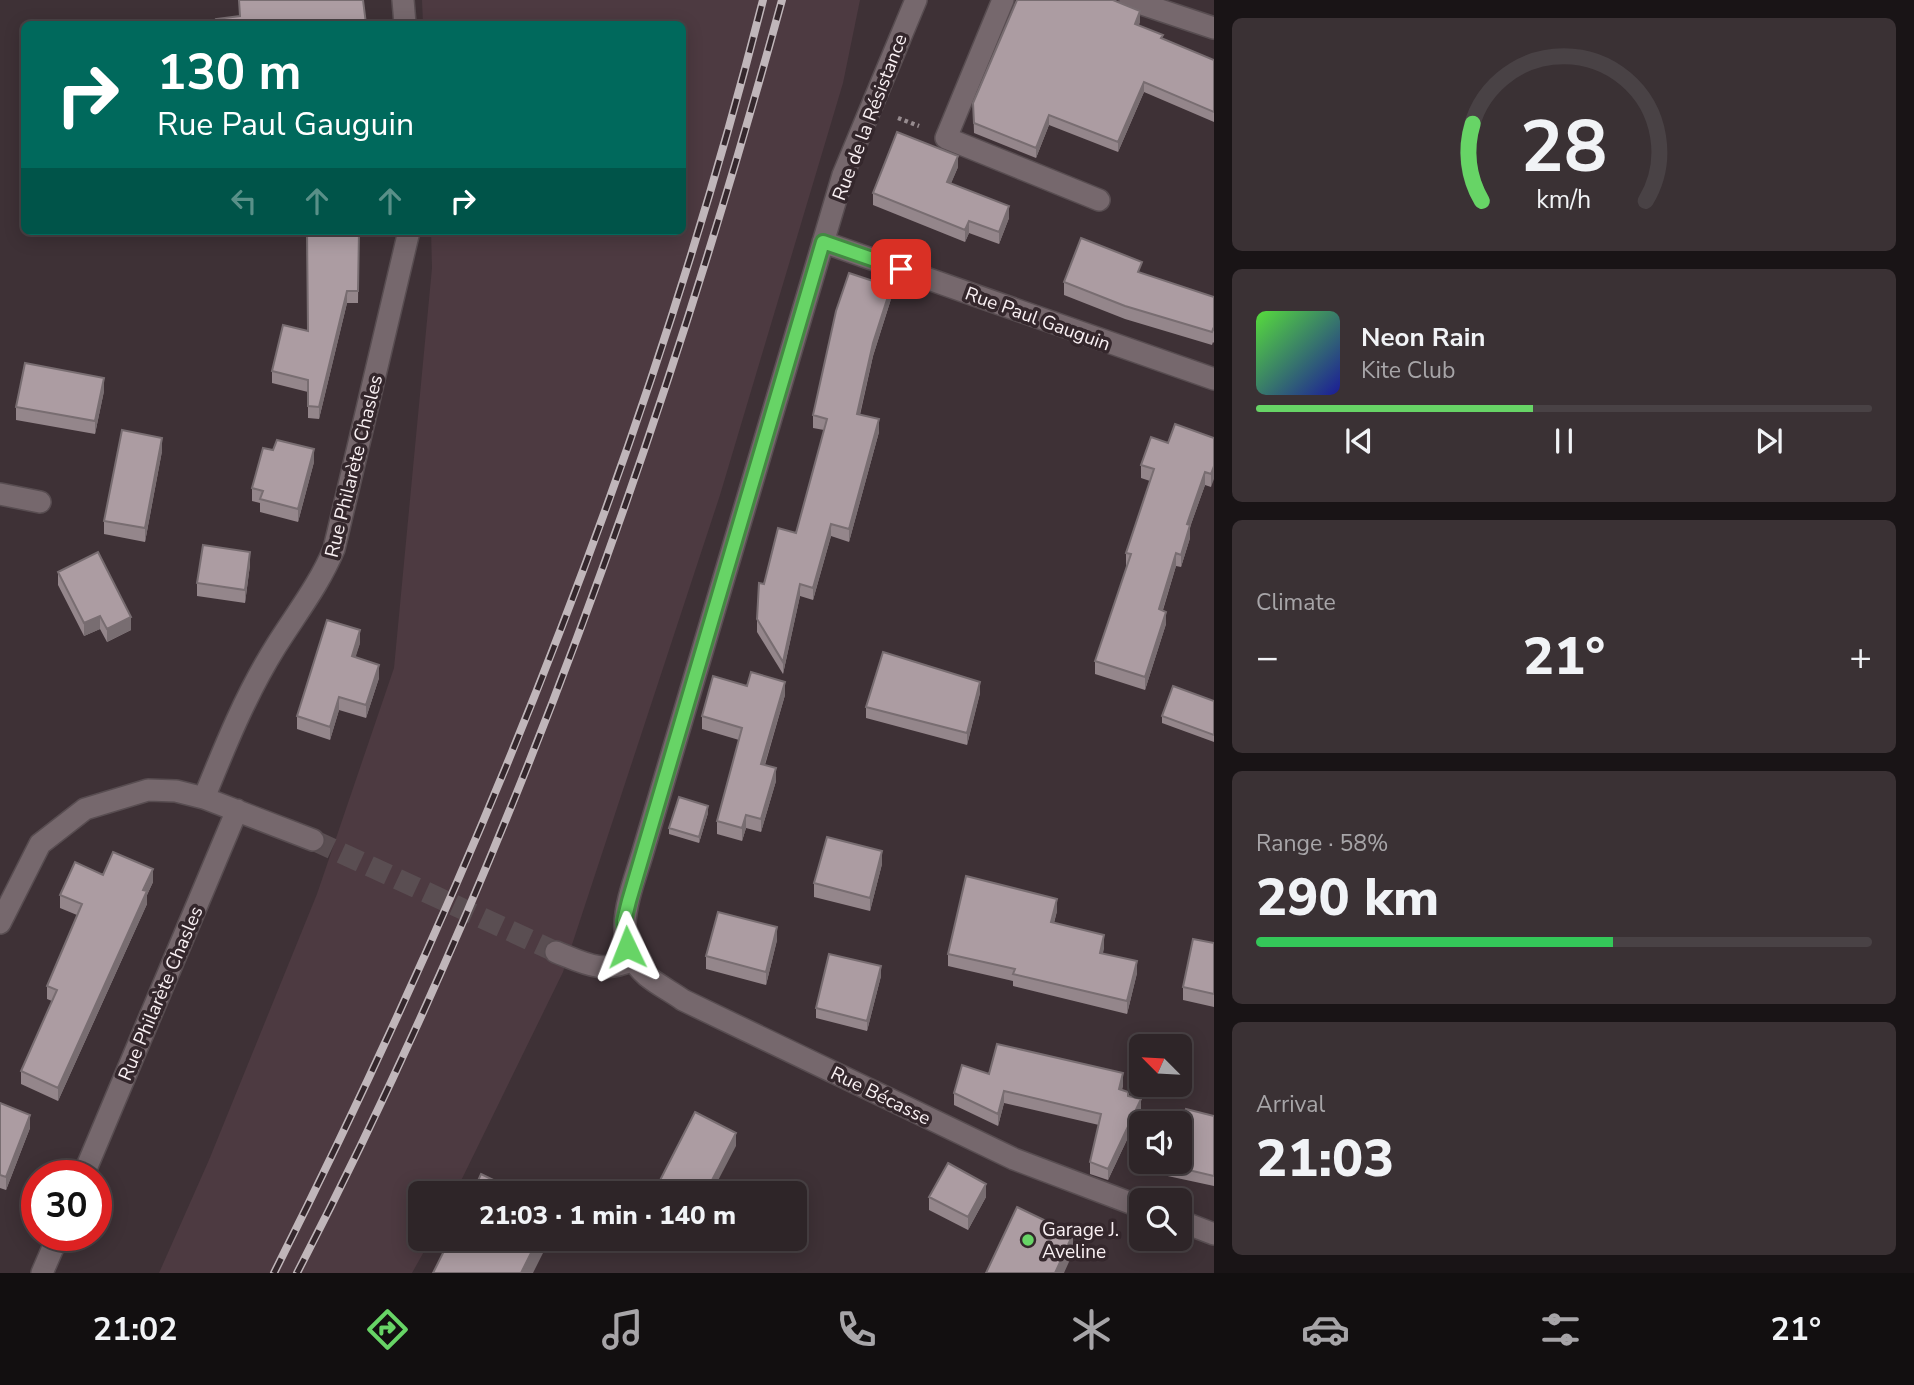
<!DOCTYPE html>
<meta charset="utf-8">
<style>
body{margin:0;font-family:"Nunito Sans",sans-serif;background:#3a3134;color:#f1f3f6;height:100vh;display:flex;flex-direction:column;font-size:26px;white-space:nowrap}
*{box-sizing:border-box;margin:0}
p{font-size:23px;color:#a7a5a8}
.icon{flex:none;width:38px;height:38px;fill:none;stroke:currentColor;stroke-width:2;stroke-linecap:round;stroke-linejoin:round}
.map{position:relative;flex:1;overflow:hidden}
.side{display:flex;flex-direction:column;gap:18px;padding:18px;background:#191416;width:700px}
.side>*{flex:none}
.hud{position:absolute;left:21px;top:21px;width:665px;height:214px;border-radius:10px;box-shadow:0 4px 18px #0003,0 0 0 2px #494245;background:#00695c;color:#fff;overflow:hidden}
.needle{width:46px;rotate:294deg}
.controls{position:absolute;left:1129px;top:1034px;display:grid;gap:14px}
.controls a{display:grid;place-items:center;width:63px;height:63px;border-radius:10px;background:#2e2528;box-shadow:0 4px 18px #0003,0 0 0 2px #494245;font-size:35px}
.speed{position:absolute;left:21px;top:1160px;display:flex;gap:14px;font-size:35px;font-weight:700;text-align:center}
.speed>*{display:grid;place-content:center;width:91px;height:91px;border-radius:50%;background:#2e2528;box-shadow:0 4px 18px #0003,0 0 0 2px #494245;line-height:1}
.speed .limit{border:10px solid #d22;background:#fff;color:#111}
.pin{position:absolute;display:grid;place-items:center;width:60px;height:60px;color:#fff;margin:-30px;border-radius:14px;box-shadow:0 4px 10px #0006}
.me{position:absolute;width:77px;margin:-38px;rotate:358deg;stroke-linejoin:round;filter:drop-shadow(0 0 5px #0008)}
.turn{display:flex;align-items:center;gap:24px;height:147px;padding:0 21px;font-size:32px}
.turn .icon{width:91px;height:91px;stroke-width:2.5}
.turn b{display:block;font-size:49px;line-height:60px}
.lanes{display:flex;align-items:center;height:66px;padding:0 21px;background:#0003;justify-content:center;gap:35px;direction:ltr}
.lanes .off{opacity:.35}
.big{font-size:52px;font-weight:800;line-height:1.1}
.side .widget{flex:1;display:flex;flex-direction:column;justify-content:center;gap:10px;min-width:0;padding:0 24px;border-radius:10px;background:#3a3134}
.side .dial{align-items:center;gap:0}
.dial svg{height:182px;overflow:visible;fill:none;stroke:#494245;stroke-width:7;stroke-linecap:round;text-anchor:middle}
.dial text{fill:#f1f3f6;stroke:none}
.song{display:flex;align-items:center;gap:21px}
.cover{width:84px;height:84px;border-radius:10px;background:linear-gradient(135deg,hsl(110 70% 55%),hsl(240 70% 35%))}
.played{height:7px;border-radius:4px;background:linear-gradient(90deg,#67d466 45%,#494245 45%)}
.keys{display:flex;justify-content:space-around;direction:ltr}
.heat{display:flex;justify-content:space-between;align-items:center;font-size:38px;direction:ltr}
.charge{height:10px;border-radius:5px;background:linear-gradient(90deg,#34c759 58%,#494245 0)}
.trip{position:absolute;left:408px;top:1181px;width:399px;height:70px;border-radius:10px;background:#2e2528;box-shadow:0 4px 18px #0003,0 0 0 2px #494245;font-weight:800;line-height:70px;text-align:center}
.menu{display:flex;height:112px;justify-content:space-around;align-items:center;background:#120f10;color:#a7a5a8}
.menu .icon{width:49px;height:49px}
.menu .on{color:#67d466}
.menu b{font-size:32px;color:#f1f3f6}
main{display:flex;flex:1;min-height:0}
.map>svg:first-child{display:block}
.built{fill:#4d3a41}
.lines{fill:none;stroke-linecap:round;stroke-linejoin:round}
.minor-tunnel{stroke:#5a4e52;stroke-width:21;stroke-dasharray:21 10;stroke-linecap:butt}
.minor-casing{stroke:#584d51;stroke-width:24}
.path{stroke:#978c90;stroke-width:4.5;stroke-dasharray:3.5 3.5;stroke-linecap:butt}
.minor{stroke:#76686d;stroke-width:21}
.rail-casing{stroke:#c0b6ba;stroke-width:8}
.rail{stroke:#34272c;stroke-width:5;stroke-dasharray:16;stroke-linecap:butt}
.wall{fill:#94868b}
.shaded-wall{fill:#786d71}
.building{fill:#ac9ca2;stroke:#786d71;stroke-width:2}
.route-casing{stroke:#438a42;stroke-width:18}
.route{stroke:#67d466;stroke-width:12}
.poi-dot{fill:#67d466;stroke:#34272c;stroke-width:2.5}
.labels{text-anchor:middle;stroke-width:7;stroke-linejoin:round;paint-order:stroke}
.street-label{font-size:19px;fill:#f9f0f3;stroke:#34272c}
.poi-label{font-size:19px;fill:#f9f0f3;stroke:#34272c;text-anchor:start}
</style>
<main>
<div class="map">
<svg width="1214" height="1273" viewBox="0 0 1214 1273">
<rect width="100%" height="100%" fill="#3e3136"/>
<path class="built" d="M422,0H860L843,83L720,495L563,972L455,1193L420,1194V1239H431L412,1273H159L209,1160L317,894L394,668L432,268L431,231H682V24H423Z"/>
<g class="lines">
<path class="minor-tunnel" d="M313,840L556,952"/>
<defs>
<path id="minor" d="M403,0L405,24
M916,0L843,175L642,855C630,895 608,943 647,976C658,985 672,992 683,1000L1014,1159L1141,1207
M1003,0L946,138L1099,200
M1130,0L1214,28
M823,242L1214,379
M0,494L40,502
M204,798C225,746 246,694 276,646C296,614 319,585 334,549L409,231
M0,923L40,844L85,809L148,790L176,791L204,798L313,840
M556,952C586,964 602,974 633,960
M83,1176L237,810
M1180,1221L1214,1234
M42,1273L58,1236"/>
</defs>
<use href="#minor" class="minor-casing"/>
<path class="path" d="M898,118L919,126"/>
<use href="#minor" class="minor"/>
<defs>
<path id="rail" d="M274,1273C478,867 651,441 763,0
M297,1273C506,869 662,438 782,0"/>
</defs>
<use href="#rail" class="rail-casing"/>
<use href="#rail" class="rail"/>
</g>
<path class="wall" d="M1140,21L1139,25L1163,39L1214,60V122L1144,92L1118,152L1049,125L1036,158L974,133L973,103Z
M958,167L951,183L1009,218L999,244L969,233L965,242L873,205V193Z
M359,231L358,303H347L319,419L308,418V392L272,383V371L308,331Z
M1142,273L1214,297V343L1213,342L1212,345L1125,319L1064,295V282Z
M891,299L873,356L860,415L879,432L849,542L831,536L813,600L800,596L783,674L757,632V619L764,584L796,533L824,430L813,428V415Z
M104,391L95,434L16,420V407Z
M1214,438L1211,487L1205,485L1190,527V538L1181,567L1176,566L1163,610L1166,624L1145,690L1095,674V661L1127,566H1126V553L1150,481L1141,478V465L1168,443Z
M162,451L145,542L104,534V521Z
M314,462L298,522L260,512V503L252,501V488Z
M250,565L245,603L197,596V583Z
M58,572L131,630L107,642L100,629L84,636L58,585Z
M360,643L355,657L379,678L366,718L339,710L330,740L297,729V716Z
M980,693L967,745L866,718V707Z
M785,695L765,765L776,781L761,832L746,828L742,841L717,834V821L739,740L702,729V716Z
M1214,701V742L1162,723V716Z
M708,813L699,843L669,834V828Z
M882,864L870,911L814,897V883Z
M103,875L153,882L147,895V904L58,1101L21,1084V1071L52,1001L47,999V986L77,915L60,908V895Z
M1057,911L1054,923L1104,947L1103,953L1137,973L1127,1014L1013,986V981L948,966V954Z
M777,940L766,985L706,969V956Z
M1214,943V1007L1183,1000V987Z
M881,976L867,1031L816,1018V1008Z
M1123,1085L1122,1090L1141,1110L1108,1180L1090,1174V1162L1099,1125L1004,1103L998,1126L954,1105V1093Z
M0,1103L30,1128L6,1190L0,1188Z
M1214,1116V1186L1163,1175V1164Z
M929,1197H986L968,1230L929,1210Z
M654,1239H688L681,1253Z"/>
<path class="shaded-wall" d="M1140,11V21L1135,34V24Z
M1144,82V92L1118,152V142Z
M1049,115V125L1036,158V148Z
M958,156V167L947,193V182Z
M1009,206V218L999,244V232Z
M969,221V233L965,242V230Z
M891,287V299L873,356L857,426V414L873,343Z
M347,291V303L319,419V407Z
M104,378V391L95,434V421Z
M879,419V432L849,542V529Z
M162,438V451L145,542V528Z
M314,449V462L298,522V509Z
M1214,466V479L1211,487V474Z
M1205,472V485L1190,527V538L1181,567V555L1187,524Z
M831,524V536L813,600V588Z
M250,552V565L245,603V590Z
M1176,553V566L1159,622V609Z
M800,584V596L783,674V662Z
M1166,612V624L1145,690V677Z
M100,616V629L84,636V623Z
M131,617V630L107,642V629Z
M360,630V643L352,669V656Z
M379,665V678L366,718V705Z
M785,682V695L761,777V764Z
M980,682V693L967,745V733Z
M339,697V710L330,740V727Z
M776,768V781L761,832V819Z
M708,806V813L699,843V837Z
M746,815V828L742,841V828Z
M882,851V864L870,911V898Z
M153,869V882L147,895V904L58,1101V1088Z
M1057,899V911L1051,934V922Z
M777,927V940L766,985V972Z
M1104,935V947L1100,965V953Z
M1137,961V973L1127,1014V1001Z
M881,966V976L867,1031V1021Z
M1123,1073V1085L1119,1101V1089Z
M1004,1091V1103L998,1126V1114Z
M1141,1099V1110L1108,1180V1169Z
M30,1115V1128L6,1190V1177Z
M736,1133V1146L711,1194H705Z
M986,1184V1197L968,1230V1217Z
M1073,1234V1253L1064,1273H1055Z
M538,1239H550L533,1273H521Z
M681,1239H688L681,1253Z"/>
<path class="building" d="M239,0H363L366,24H217L216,19L240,16Z
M1017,0H1113L1140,11L1135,24L1163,35L1161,38L1214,60V112L1144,82L1118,142L1049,115L1036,148L974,123L973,103Z
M897,132L958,156L947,182L1009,206L999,232L969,221L965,230L873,193Z
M307,231H359L358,291H347L319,407L308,406V380L272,371L283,325L308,331Z
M1081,238L1142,262L1138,272L1214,297V330L1213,329L1212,332L1125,306L1064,282Z
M849,273L891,287L873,343L857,414L879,419L849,529L831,524L813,588L800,584L783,662L757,619L759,583L764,584L778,528L796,533L827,419L813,415L836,311Z
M25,363L104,378L95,421L16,407Z
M1175,424L1214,438V466L1211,474L1205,472L1187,524L1190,525L1181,555L1176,553L1159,609L1166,612L1145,677L1095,661L1131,554L1126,553L1154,469L1141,465L1151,437L1168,443Z
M122,430L162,438L145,528L104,521Z
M277,440L314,449L298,509L260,499L263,491L252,488L263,448L273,450Z
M203,545L250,552L245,590L197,583Z
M98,552L131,617L107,629L100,616L84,623L58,572Z
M327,620L360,630L352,656L379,665L366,705L339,697L330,727L297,716Z
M883,652L980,682L967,733L866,707Z
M751,672L785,682L761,764L776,768L761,819L746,815L742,828L717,821L742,728L702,716L713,676L747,686Z
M1173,686L1214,701V735L1162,716Z
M679,797L708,806L699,837L669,828Z
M827,837L882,851L870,898L814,883Z
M113,852L153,869L143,890L147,891L58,1088L21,1071L57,990L47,986L82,904L60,895L75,862L103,875Z
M966,876L1057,899L1051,922L1104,935L1100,953L1137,961L1127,1001L1013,974L1015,969L948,954Z
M718,912L777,927L766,972L706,956Z
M1193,939L1214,943V994L1183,987Z
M829,954L881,966L867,1021L816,1008Z
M997,1044L1123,1073L1119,1089L1128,1092V1096L1141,1099L1108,1169L1090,1162L1101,1114L1004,1091L998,1114L954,1093L962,1065L989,1074Z
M0,1103L30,1115L6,1177L0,1175Z
M1186,1109L1214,1116V1176L1163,1164L1164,1162H1180V1124Z
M695,1112L736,1133L705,1194H653Z
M948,1163L986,1184L968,1217L929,1197Z
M481,1174L522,1194H472Z
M1017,1207L1073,1234L1055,1273H986Z
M450,1239H538L521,1273H433Z"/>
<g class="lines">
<defs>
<path id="route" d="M627,947L624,921L629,901L823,242L901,269"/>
</defs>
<use href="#route" class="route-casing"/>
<use href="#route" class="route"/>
</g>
<circle class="poi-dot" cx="1028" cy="1240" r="7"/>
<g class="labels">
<g class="street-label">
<text transform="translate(869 117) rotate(-69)" y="7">Rue de la Résistance</text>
<text transform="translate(1038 318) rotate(20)" y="7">Rue Paul Gauguin</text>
<text transform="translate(353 466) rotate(-76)" y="7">Rue Philarète Chasles</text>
<text transform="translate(160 993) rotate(-67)" y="7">Rue Philarète Chasles</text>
<text transform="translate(881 1095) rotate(26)" y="7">Rue Bécasse</text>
</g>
<g class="poi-label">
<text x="1042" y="1236">Garage J.<tspan x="1042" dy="22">Aveline</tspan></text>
</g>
</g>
</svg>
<div class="controls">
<a><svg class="needle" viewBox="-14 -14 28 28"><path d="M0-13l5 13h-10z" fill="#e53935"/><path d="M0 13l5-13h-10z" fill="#a7a5a8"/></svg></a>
<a><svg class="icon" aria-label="sound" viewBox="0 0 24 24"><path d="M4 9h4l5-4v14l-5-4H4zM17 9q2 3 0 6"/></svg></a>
<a><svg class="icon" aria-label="search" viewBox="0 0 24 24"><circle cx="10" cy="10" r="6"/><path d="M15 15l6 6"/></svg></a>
</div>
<div class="speed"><div class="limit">30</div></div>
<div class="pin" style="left:901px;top:269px;background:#d93025"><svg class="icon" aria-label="arrive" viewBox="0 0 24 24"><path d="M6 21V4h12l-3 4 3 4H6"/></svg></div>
<svg class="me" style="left:627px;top:947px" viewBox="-20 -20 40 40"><path d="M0-17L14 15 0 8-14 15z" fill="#67d466" stroke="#fff" stroke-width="4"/></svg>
<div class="trip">21:03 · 1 min · 140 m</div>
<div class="hud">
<div class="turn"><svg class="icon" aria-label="right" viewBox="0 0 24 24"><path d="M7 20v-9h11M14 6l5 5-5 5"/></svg><div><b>130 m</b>Rue Paul Gauguin</div></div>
<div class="lanes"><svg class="icon off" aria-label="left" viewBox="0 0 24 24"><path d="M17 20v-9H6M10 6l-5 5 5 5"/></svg><svg class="icon off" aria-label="ahead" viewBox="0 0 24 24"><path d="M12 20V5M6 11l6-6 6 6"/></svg><svg class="icon off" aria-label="ahead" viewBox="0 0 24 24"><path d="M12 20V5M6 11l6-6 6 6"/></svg><svg class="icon" aria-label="right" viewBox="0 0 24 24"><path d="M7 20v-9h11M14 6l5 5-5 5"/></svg></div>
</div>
</div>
<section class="side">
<div class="widget dial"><svg viewBox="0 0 100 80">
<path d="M14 69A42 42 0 1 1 86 69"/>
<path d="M14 69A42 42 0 0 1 10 35" stroke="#67d466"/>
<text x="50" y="56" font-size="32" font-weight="700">28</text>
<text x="50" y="72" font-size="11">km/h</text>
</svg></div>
<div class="widget">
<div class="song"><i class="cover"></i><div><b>Neon Rain</b><p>Kite Club</p></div></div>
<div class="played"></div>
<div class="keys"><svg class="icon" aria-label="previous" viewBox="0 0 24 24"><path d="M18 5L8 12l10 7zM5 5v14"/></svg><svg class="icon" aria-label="pause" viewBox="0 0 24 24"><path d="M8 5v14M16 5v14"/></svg><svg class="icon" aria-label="next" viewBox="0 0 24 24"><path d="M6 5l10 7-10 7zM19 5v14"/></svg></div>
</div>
<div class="widget"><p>Climate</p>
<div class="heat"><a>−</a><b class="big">21°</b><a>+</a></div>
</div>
<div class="widget"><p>Range · 58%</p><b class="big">290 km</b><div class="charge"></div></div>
<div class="widget"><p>Arrival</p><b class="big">21:03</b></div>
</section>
</main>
<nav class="menu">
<b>21:02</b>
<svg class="icon on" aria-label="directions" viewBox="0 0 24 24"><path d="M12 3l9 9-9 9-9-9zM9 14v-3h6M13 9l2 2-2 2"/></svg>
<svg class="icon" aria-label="music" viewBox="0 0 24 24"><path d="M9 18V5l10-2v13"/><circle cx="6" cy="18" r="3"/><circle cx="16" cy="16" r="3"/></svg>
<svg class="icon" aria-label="phone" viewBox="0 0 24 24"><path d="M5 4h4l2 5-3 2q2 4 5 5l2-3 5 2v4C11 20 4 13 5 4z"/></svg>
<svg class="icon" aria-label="climate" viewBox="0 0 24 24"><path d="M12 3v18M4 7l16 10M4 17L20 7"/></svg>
<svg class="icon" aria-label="car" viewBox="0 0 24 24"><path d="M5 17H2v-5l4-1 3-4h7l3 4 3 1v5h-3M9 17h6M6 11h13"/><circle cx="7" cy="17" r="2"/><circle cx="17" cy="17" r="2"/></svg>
<svg class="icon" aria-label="filters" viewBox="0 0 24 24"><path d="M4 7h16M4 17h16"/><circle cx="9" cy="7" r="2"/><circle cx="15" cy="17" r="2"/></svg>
<b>21°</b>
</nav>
